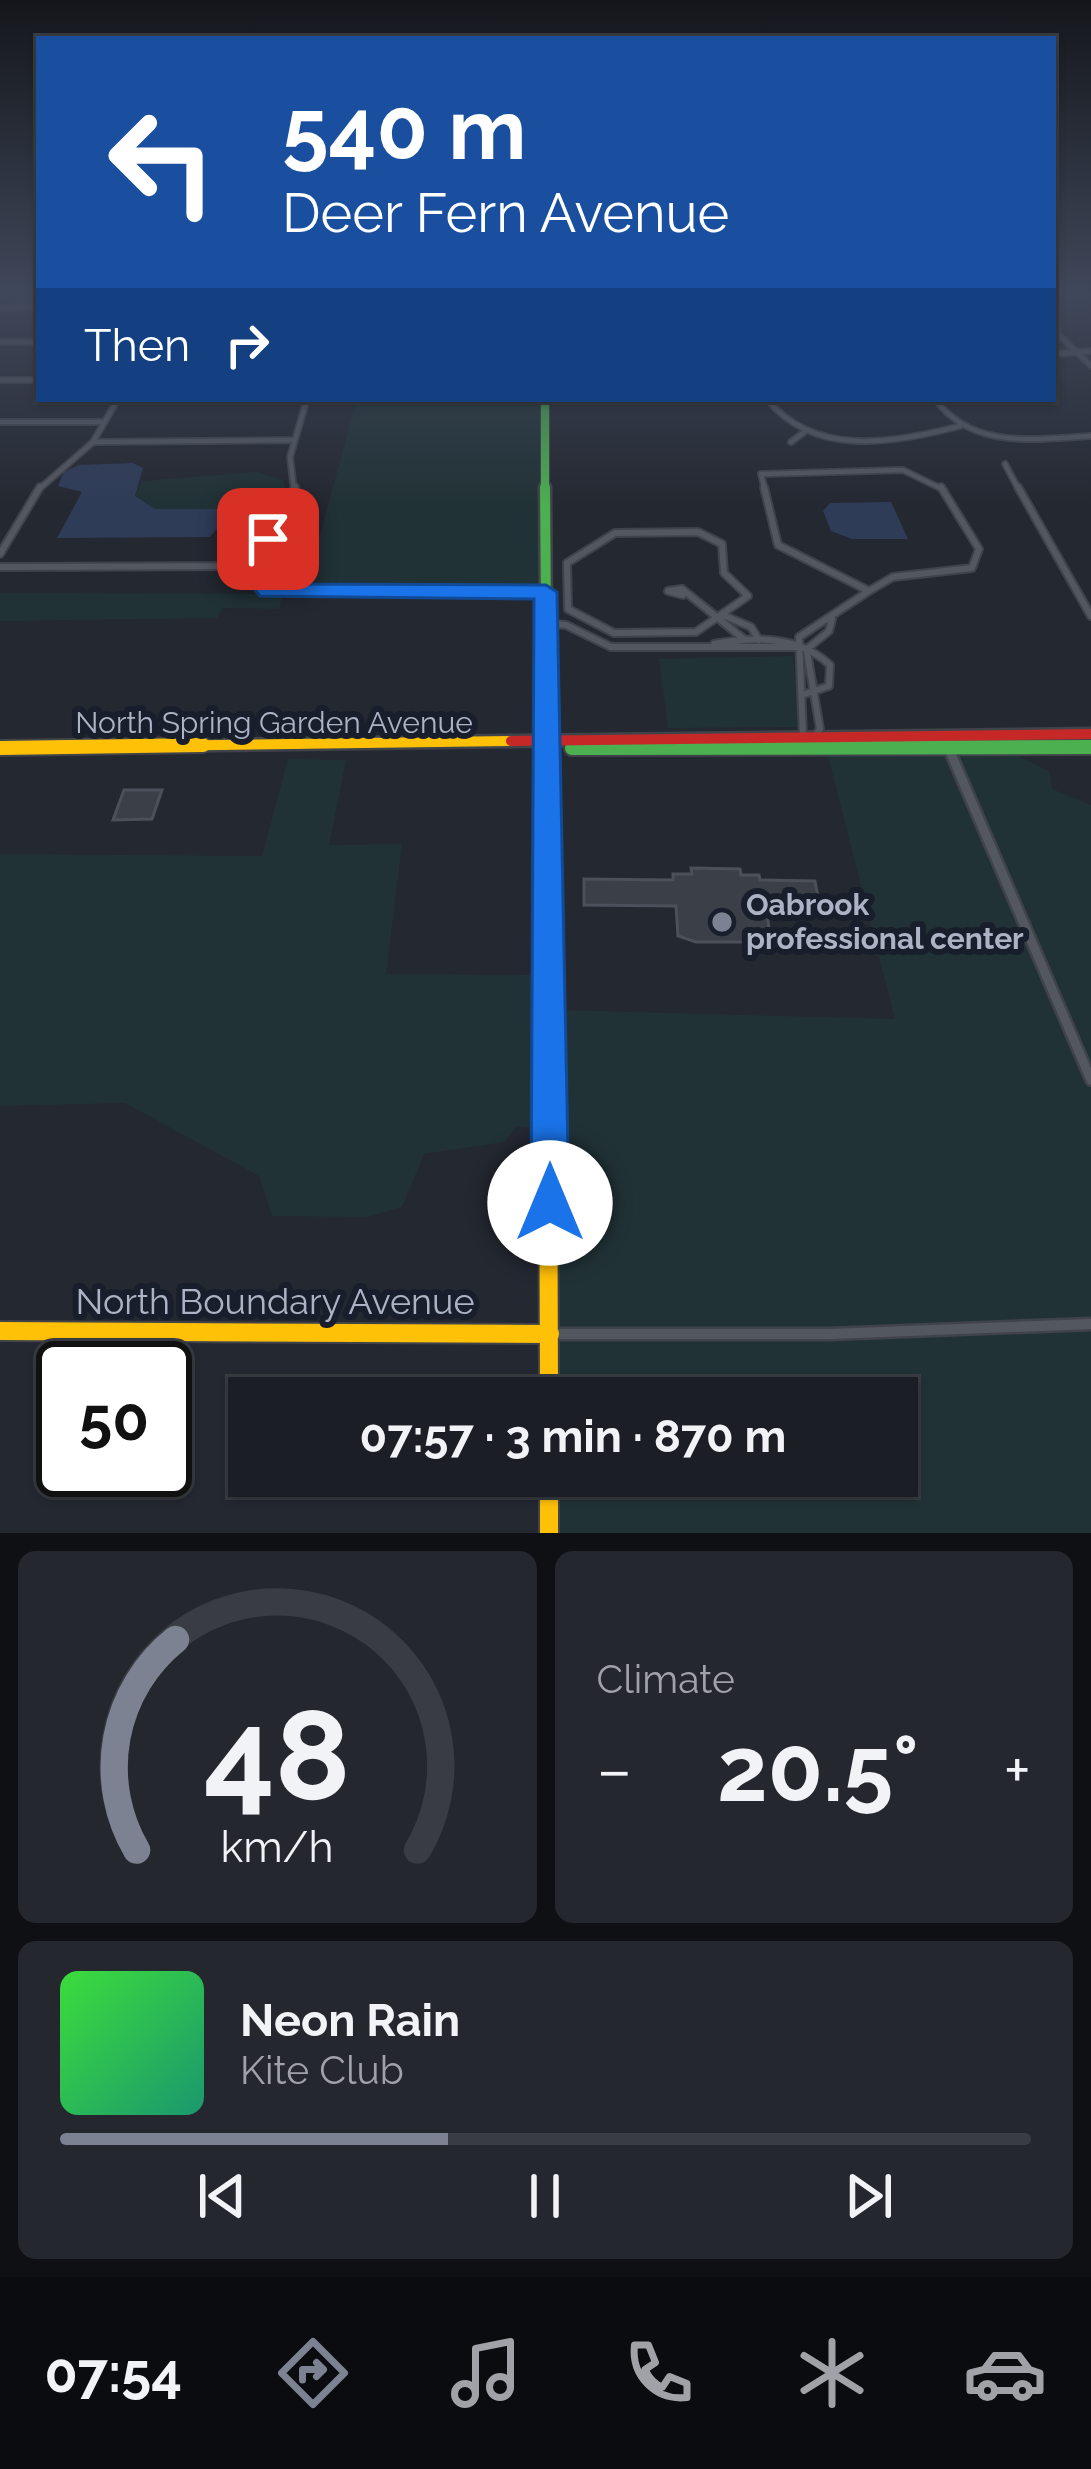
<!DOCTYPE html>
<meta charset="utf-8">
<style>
body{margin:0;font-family:Raleway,sans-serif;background:#24272d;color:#f1f3f6;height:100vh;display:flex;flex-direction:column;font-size:45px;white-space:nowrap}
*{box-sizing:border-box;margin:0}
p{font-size:39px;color:#a0a2a7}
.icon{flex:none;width:66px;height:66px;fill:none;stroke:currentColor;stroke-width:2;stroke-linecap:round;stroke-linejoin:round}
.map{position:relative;height:1533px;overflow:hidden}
.details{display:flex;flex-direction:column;gap:18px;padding:18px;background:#0f1014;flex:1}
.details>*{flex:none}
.guide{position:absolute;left:36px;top:36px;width:1020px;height:366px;border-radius:0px;box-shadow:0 3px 9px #0004,0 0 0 3px #393c42;background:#1a4fa0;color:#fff;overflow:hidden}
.speed{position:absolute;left:36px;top:1341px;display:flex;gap:24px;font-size:60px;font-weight:700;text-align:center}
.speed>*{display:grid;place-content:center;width:156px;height:156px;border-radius:50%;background:#1b1e25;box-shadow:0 3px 9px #0004,0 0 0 3px #393c42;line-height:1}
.speed .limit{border:6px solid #111;border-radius:18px;background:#fff;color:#111}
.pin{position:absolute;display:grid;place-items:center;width:102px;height:102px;color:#fff;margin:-51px;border-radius:24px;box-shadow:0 6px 18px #0006}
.me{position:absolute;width:132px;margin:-66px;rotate:0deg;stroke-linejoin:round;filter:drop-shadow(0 0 9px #0008)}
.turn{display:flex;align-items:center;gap:42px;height:252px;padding:0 48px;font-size:54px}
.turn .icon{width:156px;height:156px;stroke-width:2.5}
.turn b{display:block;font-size:84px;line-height:102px}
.then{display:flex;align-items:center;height:114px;padding:0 48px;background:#0003;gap:24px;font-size:45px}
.big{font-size:90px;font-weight:700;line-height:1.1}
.details .tile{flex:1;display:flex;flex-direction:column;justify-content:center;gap:18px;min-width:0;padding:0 42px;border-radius:18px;background:#24272d}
.details .dial{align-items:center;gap:0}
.dial svg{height:312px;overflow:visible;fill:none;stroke:#393c42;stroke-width:7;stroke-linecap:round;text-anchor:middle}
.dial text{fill:#f1f3f6;stroke:none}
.song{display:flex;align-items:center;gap:36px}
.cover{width:144px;height:144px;border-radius:18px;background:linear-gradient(135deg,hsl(120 70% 55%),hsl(160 70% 35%))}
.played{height:12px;border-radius:6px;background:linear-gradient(90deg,#7c8291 40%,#393c42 40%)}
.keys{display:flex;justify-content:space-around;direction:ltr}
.heat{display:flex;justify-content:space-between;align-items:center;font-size:66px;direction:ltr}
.details .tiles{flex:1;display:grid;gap:18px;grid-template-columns:1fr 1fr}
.tile:last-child{grid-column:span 2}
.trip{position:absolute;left:228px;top:1377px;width:690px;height:120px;border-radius:0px;background:#1b1e25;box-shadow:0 3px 9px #0004,0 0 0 3px #393c42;font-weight:700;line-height:120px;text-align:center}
.dock{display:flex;height:192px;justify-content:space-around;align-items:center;background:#0b0c0f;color:#a0a2a7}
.dock .icon{width:84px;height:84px}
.dock .active{color:#7c8291}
.dock b{font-size:54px;color:#f1f3f6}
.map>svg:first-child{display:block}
.green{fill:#213236}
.water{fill:#2f3c58}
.building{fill:#3b3f48;stroke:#4b505a;stroke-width:3}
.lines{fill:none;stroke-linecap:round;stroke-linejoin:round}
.street-far3-casing{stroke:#40434a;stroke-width:8}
.street-far2-casing{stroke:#40434a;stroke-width:10}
.street-far1-casing{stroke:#40434a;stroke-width:14}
.street-casing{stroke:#40434a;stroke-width:15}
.fast-far2-casing{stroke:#40434a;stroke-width:10}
.fast-far1-casing{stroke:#40434a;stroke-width:15}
.fast-casing{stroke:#40434a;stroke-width:18}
.slow-far2-casing{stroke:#40434a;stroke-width:15}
.slow-far1-casing{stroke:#40434a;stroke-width:18}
.slow-casing{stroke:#40434a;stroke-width:22}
.jam-casing{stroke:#40434a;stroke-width:15}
.street-far3{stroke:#535760;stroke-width:4.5}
.street-far2{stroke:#535760;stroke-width:6}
.street-far1{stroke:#535760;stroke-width:9}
.street{stroke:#535760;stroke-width:10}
.fast-far2{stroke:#4caf50;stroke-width:8}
.fast-far1{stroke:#4caf50;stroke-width:10}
.fast{stroke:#4caf50;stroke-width:14}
.slow-far2{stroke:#ffc107;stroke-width:10}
.slow-far1{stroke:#ffc107;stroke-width:14}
.slow{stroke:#ffc107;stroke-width:18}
.jam{stroke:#c62828;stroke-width:10}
.route{fill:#1a73e8;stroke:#114b97;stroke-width:3}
.poi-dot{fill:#7c8291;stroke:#181e2b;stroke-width:4.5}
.labels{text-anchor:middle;stroke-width:12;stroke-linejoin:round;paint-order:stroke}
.street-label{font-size:30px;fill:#acb3c4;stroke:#181e2b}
.poi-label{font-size:30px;font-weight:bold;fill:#acb3c4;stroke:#181e2b;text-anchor:start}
.near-street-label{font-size:36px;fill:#acb3c4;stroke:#181e2b}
</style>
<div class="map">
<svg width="1091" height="1533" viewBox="0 0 1091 1533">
<rect width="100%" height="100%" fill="#242831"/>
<path class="green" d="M357,399H542L541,590H305Z
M257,472L283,480L285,490L258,513L171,511L154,509L135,495L142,481Z
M0,593L271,594H283L279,609L222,608L217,618L0,621Z
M793,656L801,727L668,728L659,659Z
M1017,755L1049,771L1052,789L1091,805V1533H559L558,1476H897V1398H558L556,1010L895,1019L828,756Z
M288,759L346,760L329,845L402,844L386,974L543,975L542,1127H516L504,1142L424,1154L402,1207L367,1217L272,1216L259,1176L125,1103L0,1106V854L262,856Z"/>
<path class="water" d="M133,463L143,468L135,496L155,509H221L229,514L210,537L57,538L82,492L58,486L64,472L79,465Z
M891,502L908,539H852L831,531L823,511L830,503Z"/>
<path class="building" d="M124,790H162L152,819L113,820Z
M691,868L740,869L741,875H759L760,880L815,881L820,908L766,907L771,942H696L678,936L676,906L584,905V879L673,880V874H692Z"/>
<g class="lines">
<defs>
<path id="street-far3" d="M1053,292L1072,291
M1053,297L1058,334L1091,366
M0,308L39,307
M0,342H39
M1053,354L1091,351
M0,380H39
M767,399C814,458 895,443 960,426
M935,399C972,450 1035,439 1091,436
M0,422H104
M93,442L295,440
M791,442L807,430
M1005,464L1019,490
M38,490L93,442L118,399
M294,490L290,457L307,399
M765,490L761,474L903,470L944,490"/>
<path id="street-far2" d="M295,487L262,549V589L546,592
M764,487L778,545L869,591L893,577L972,568L979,549L941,487
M1018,487L1091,616
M698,532L722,544L724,573L748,596L696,632L614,633L568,609L567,563L615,533Z
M0,554L40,487
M0,567L260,566
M683,595L668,591L682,589L745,640
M725,616L751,627L759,640
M546,623L566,625L611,647H796
M714,644C754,636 799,636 830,665L829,686L805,694
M807,649L829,631L832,619
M807,652L820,729L815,736
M803,737L799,637L869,591"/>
<path id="street-far1" d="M949,749L1091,1080"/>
<path id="street" d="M553,1334H830L1091,1324"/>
<path id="fast-far2" d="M545,399V490"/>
<path id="fast-far1" d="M545,487L547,748
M572,748L1091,747"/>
<path id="fast" d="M547,745L548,1040
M572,748L1091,747"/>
<path id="slow-far2" d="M0,748L511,741"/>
<path id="slow-far1" d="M0,748L203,745
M548,1040V1088"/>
<path id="slow" d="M548,1085L549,1398
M0,1331L550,1334
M549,1476V1533"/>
<path id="jam" d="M511,741L1091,734"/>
</defs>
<use href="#street-far3" class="street-far3-casing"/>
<use href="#street-far2" class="street-far2-casing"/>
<use href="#street-far1" class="street-far1-casing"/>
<use href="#street" class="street-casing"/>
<use href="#fast-far2" class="fast-far2-casing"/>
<use href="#fast-far1" class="fast-far1-casing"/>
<use href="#fast" class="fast-casing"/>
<use href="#slow-far2" class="slow-far2-casing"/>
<use href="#slow-far1" class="slow-far1-casing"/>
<use href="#slow" class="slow-casing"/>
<use href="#jam" class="jam-casing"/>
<use href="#street-far3" class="street-far3"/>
<use href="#street-far2" class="street-far2"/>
<use href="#street-far1" class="street-far1"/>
<use href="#street" class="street"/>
<use href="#fast-far2" class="fast-far2"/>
<use href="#fast-far1" class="fast-far1"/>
<use href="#fast" class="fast"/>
<use href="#slow-far2" class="slow-far2"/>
<use href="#slow-far1" class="slow-far1"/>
<use href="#slow" class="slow"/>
<use href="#jam" class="jam"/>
</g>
<linearGradient id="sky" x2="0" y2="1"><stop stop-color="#14161b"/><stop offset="0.58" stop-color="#3f485a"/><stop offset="1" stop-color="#3f485a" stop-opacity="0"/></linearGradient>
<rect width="1091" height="506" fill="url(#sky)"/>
<path class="route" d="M268,532L279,539L269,578L275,584L546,585L557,592L569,1203L563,1216L550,1221L536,1216L531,1203L534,599L260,596L246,579L258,539Z"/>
<circle class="poi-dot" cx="722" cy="922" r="12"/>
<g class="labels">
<g class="street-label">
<text x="274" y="733">North Spring Garden Avenue</text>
</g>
<g class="poi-label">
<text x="746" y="915">Oabrook<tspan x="746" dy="34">professional center</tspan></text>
</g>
<g class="near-street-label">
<text x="275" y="1314">North Boundary Avenue</text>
</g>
</g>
</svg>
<div class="speed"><div class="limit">50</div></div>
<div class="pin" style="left:268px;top:539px;background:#d93025"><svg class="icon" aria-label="arrive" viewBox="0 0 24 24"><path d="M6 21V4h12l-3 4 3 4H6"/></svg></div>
<svg class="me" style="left:550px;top:1203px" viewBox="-20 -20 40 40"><circle r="19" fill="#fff"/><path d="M0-13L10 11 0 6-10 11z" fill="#1a73e8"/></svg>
<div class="trip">07:57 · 3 min · 870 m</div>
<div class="guide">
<div class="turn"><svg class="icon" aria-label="left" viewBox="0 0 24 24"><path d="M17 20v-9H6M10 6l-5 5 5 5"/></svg><div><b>540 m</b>Deer Fern Avenue</div></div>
<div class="then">Then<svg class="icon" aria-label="right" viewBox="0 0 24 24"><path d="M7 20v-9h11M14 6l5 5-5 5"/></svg></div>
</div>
</div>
<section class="details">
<div class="tiles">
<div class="tile dial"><svg viewBox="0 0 100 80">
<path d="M14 69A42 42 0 1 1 86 69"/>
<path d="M14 69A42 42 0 0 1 24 15" stroke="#7c8291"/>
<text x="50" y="56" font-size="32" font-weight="700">48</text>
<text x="50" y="72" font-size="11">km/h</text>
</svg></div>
<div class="tile"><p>Climate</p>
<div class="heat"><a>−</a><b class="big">20.5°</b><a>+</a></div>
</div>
<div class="tile">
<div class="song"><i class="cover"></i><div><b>Neon Rain</b><p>Kite Club</p></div></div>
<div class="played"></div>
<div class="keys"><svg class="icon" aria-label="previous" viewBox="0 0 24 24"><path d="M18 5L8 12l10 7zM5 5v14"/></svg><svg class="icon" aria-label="pause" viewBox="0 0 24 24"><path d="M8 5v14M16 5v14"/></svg><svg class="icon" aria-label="next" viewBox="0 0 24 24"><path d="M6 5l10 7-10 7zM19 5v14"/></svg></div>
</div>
</div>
</section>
<nav class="dock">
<b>07:54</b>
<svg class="icon active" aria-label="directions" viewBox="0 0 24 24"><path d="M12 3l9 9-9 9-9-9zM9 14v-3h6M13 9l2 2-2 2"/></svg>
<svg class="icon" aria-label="music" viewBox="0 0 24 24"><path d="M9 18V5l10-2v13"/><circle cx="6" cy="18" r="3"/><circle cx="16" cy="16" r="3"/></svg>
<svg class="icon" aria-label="phone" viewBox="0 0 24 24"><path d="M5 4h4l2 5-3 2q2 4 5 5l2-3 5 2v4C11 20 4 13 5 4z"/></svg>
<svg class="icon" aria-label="climate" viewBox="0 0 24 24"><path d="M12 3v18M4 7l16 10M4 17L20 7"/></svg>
<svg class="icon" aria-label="car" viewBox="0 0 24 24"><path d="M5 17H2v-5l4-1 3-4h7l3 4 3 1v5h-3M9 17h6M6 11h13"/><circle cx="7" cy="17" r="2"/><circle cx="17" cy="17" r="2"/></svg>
</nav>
